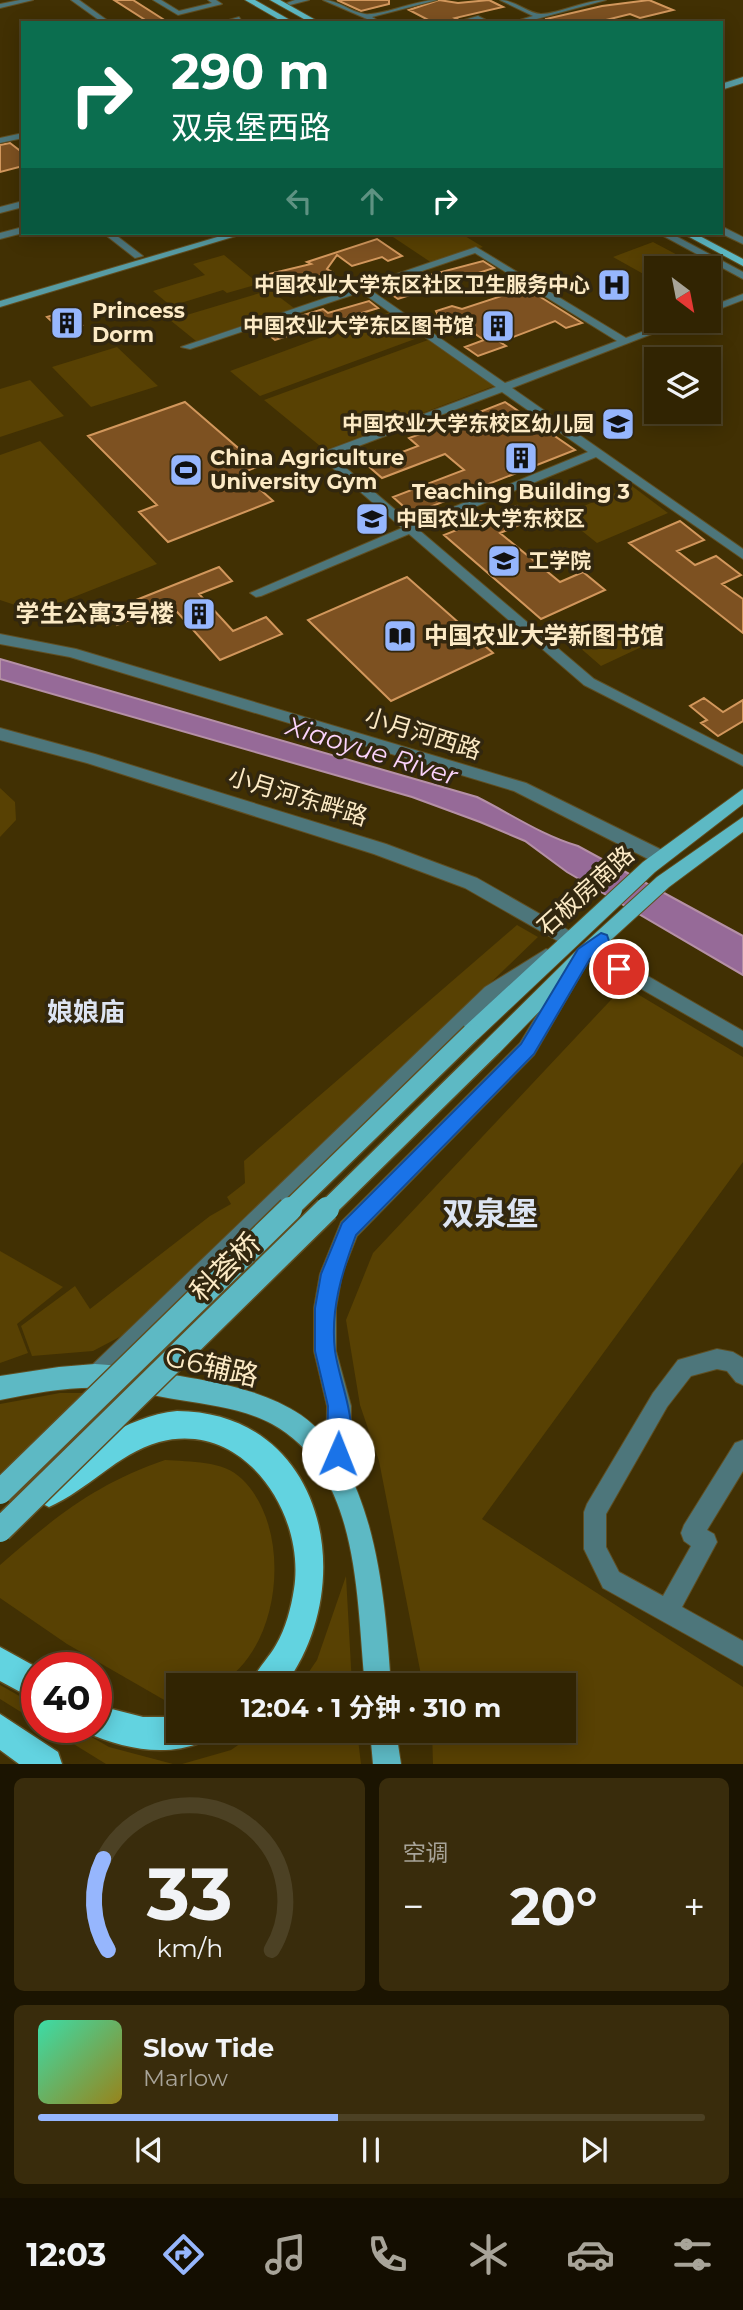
<!DOCTYPE html>
<html lang="zh">
<meta charset="utf-8">
<style>
body{margin:0;font-family:Montserrat,"Noto Sans SC",sans-serif;background:#392c0c;color:#f1f3f6;height:100vh;display:flex;flex-direction:column;font-size:26px;white-space:nowrap}
*{box-sizing:border-box;margin:0}
p{font-size:23px;color:#a8a499}
.icon{flex:none;width:38px;height:38px;fill:none;stroke:currentColor;stroke-width:2;stroke-linecap:round;stroke-linejoin:round}
.map{position:relative;height:1764px;overflow:hidden}
.panel{display:flex;flex-direction:column;gap:14px;padding:14px;background:#1b1401;flex:1}
.panel>*{flex:none}
.top-card{position:absolute;left:21px;top:21px;width:702px;height:214px;border-radius:0px;box-shadow:0 4px 18px #0003,0 0 0 2px #4c4124;background:#0b6e4f;color:#fff;overflow:hidden}
.needle{width:46px;rotate:148deg}
.controls{position:absolute;left:644px;top:256px;display:grid;gap:14px}
.controls a{display:grid;place-items:center;width:77px;height:77px;border-radius:0px;background:#312402;box-shadow:0 4px 18px #0003,0 0 0 2px #4c4124;font-size:35px}
.speed{position:absolute;left:21px;top:1652px;display:flex;gap:14px;font-size:35px;font-weight:700;text-align:center}
.speed>*{display:grid;place-content:center;width:91px;height:91px;border-radius:50%;background:#312402;box-shadow:0 4px 18px #0003,0 0 0 2px #4c4124;line-height:1}
.speed .limit{border:10px solid #d22;background:#fff;color:#111}
.pin{position:absolute;display:grid;place-items:center;width:60px;height:60px;color:#fff;margin:-30px;border:4px solid #fff;border-radius:50%;box-shadow:0 2px 7px #0007}
.me{position:absolute;width:77px;margin:-38px;rotate:1deg;stroke-linejoin:round;filter:drop-shadow(0 0 5px #0008)}
.turn{display:flex;align-items:center;gap:24px;height:147px;padding:0 35px;font-size:32px}
.turn .icon{width:91px;height:91px;stroke-width:2.5}
.turn b{display:block;font-size:49px;line-height:60px}
.lanes{display:flex;align-items:center;height:66px;padding:0 35px;background:#0003;justify-content:center;gap:35px;direction:ltr}
.lanes .off{opacity:.35}
.big{font-size:52px;font-weight:700;line-height:1.1}
.panel .widget{flex:1;display:flex;flex-direction:column;justify-content:center;gap:10px;min-width:0;padding:0 24px;border-radius:10px;background:#392c0c}
.panel .dial{align-items:center;gap:0}
.dial svg{height:182px;overflow:visible;fill:none;stroke:#4c4124;stroke-width:7;stroke-linecap:round;text-anchor:middle}
.dial text{fill:#f1f3f6;stroke:none}
.song{display:flex;align-items:center;gap:21px}
.cover{width:84px;height:84px;border-radius:10px;background:linear-gradient(135deg,hsl(160 70% 55%),hsl(50 70% 35%))}
.played{height:7px;border-radius:4px;background:linear-gradient(90deg,#96b6fd 45%,#4c4124 45%)}
.keys{display:flex;justify-content:space-around;direction:ltr}
.heat{display:flex;justify-content:space-between;align-items:center;font-size:38px;direction:ltr}
.panel .tiles{flex:1;display:grid;gap:14px;grid-template-columns:1fr 1fr}
.widget:last-child{grid-column:span 2}
.trip{position:absolute;left:166px;top:1673px;width:410px;height:70px;border-radius:0px;background:#312402;box-shadow:0 4px 18px #0003,0 0 0 2px #4c4124;font-weight:700;line-height:70px;text-align:center}
.tab-bar{display:flex;height:112px;justify-content:space-around;align-items:center;background:#140e01;color:#a8a499}
.tab-bar .icon{width:49px;height:49px}
.tab-bar .selected{color:#96b6fd}
.tab-bar b{font-size:32px;color:#f1f3f6}
.map>svg:first-child{display:block}
.green{fill:#584103}
.water{fill:#966a98;stroke:#b590a6;stroke-width:2}
.building{fill:#7d5121;stroke:#d2975c;stroke-width:2}
.lines{fill:none;stroke-linecap:round;stroke-linejoin:round}
.minor-casing{stroke:#5f4e22;stroke-width:2}
.tertiary-casing{stroke:#5f4e22;stroke-width:2}
.secondary-casing{stroke:#5f4e22;stroke-width:2}
.primary-casing{stroke:#5f4e22;stroke-width:2}
.motorway-casing{stroke:#5f4e22;stroke-width:3}
.minor{fill:#4d767b;fill-rule:evenodd}
.tertiary{fill:#4d767b;fill-rule:evenodd}
.secondary{fill:#579ca4;fill-rule:evenodd}
.primary{fill:#5db9c4;fill-rule:evenodd}
.motorway{fill:#62d3e0;fill-rule:evenodd}
.primary-bridge-far1-casing{stroke:#5f4e22;stroke-width:21;stroke-linecap:butt}
.primary-bridge-casing{stroke:#5f4e22;stroke-width:27;stroke-linecap:butt}
.primary-bridge-far1{stroke:#5db9c4;stroke-width:18}
.primary-bridge{stroke:#5db9c4;stroke-width:24}
.route{fill:#1a73e8;stroke:#114b97;stroke-width:2}
.labels{text-anchor:middle;stroke-width:7;stroke-linejoin:round;paint-order:stroke}
.far-poi-label{font-size:21px;font-weight:bold;fill:#fceac5;stroke:#32270f;text-anchor:start}
.poi-label{font-size:24px;font-weight:bold;fill:#fceac5;stroke:#32270f;text-anchor:end}
.street-label{font-size:24px;fill:#fceac5;stroke:#32270f}
.water-label{font-size:26px;font-style:italic;fill:#fcd4fd;stroke:#32270f}
.neighbourhood-label{font-size:26px;font-weight:bold;fill:#dde4f2;stroke:#32270f}
.near-street-label{font-size:28px;fill:#fceac5;stroke:#32270f}
.near-neighbourhood-label{font-size:32px;font-weight:bold;fill:#dde4f2;stroke:#32270f}
</style>
<div class="map">
<svg width="743" height="1764" viewBox="0 0 743 1764">
<rect width="100%" height="100%" fill="#413003"/>
<path class="green" d="M387,233H460L483,247L432,263Z
M653,242L702,268H656V281L613,257Z
M224,255L259,284L227,293L223,290L171,306L153,291L205,275L193,264Z
M270,290L294,308L196,341L170,320Z
M390,312L423,336L260,396L230,371Z
M428,340L494,386L325,450L264,400Z
M117,347L158,386L91,407L52,367Z
M30,380L64,416L0,437V389Z
M40,441L157,564L36,612L0,600V455Z
M632,486L668,513L597,543L562,515Z
M627,624L650,643L601,666L578,646Z
M0,788L15,802L16,820L0,837Z
M517,925L538,937L131,1331L93,1351L32,1356L21,1326L75,1286L90,1309L210,1216L231,1204L227,1197L245,1183L244,1161Z
M624,986L743,1057V1162L482,1519L743,1687V1764H433L432,1731H564V1685H423L379,1461L360,1405L346,1320L373,1253Z
M0,1251L63,1287L17,1324L28,1353L0,1363Z
M60,1393H89L0,1473V1404Z
M165,1460C190,1462 223,1460 242,1479C294,1529 282,1652 217,1685H178V1699L166,1701L67,1644L0,1598V1565C55,1517 95,1484 165,1460Z
M346,1576L352,1685H300L317,1660Z
M0,1685L37,1706V1722L0,1699Z
M46,1727H74L109,1747L173,1764H106Z
M258,1731H357L361,1764H182L231,1750Z"/>
<path class="water" d="M0,659L477,797C511,814 541,835 578,846L743,936V975L567,872L525,841L480,822L412,797L0,679Z"/>
<path class="building" d="M114,0H133L169,23H150Z
M337,0H389V4L361,11Z
M439,0L458,3L489,0L503,7L455,18L457,19L451,23H434L409,10Z
M649,0L673,10L640,18L630,14L594,23H547L546,19L602,6Z
M10,143L23,153V166L0,172V145Z
M377,239L402,256L388,261L382,257L352,266L337,255L327,269L332,272L297,283L302,288L288,292L265,275L311,264L307,262Z
M483,261L494,268L398,299L388,292L430,278L426,276Z
M526,288L582,323L566,328L555,321L500,342L506,346L478,356L465,347L484,340L459,323L440,319L436,311L452,306L462,309Z
M369,301L378,308L275,340L265,332L301,321L297,317L323,309L328,313Z
M67,311L82,325L62,331L47,317Z
M185,402L259,466L242,473L273,501L168,542L139,512L157,505L88,436Z
M505,402L575,450L412,514L393,497L464,470L445,454L382,478L359,458L375,451L384,459L418,446L409,438L450,423L460,431L487,420L477,413Z
M517,506L534,519L500,533L560,582L583,572L605,590L541,619L444,535Z
M680,521L704,540L677,551L695,565L716,556L741,575L722,584L743,599V633L629,543Z
M219,567L232,581L199,594L233,631L266,617L282,634L220,660L170,604L117,625L106,612Z
M407,577L493,653L391,701L308,620Z
M704,698L723,712L743,700V721L718,736L701,723L707,720L690,706Z"/>
<g class="lines">
<defs>
<path id="minor" d="M20,0H33L0,8V4Z
M71,0H79L111,23H103Z
M153,0H161L179,11L212,3L208,0H216L222,4L178,15Z
M295,0H309L290,5L287,3Z
M323,0C339,0 350,12 365,14C381,16 416,0 437,0L372,17L377,20L374,22Z
M500,0C515,0 527,13 541,14C558,14 585,0 606,0L522,23H510L533,16Z
M478,16L492,23L477,20L453,23Z
M239,17L241,20L221,23L222,22Z
M23,133V138L0,143V138Z
M23,201V207L0,213V207Z
M23,227V233L0,239V233Z
M103,233H113L143,256L135,258Z
M476,247L626,338L673,320H688L512,388L743,549V559L596,457L419,530L594,679L743,755V766L584,685L409,534L261,596L256,597L250,593L402,528L320,457V453L496,387L361,292L190,349L181,347ZM475,253L617,341L505,383L369,289ZM502,392L588,452L412,524L332,456Z
M743,294V300L709,313V307Z
M601,932L607,934L614,955L620,960L743,1031V1047L608,970L599,959L593,939L595,934Z
M717,1349L733,1352L743,1358V1385L736,1382L727,1371L717,1369L691,1376L667,1407L606,1514V1547L619,1572L663,1596L691,1546L684,1541L681,1533L684,1525L735,1443L743,1440V1471L707,1530L714,1534L717,1542L682,1607L743,1641V1666L603,1588L584,1549V1512L587,1504L653,1393L678,1360Z"/>
<path id="tertiary" d="M721,226L743,237V244L720,233Z
M658,233H670L743,272V279Z
M0,634L76,649L526,783L666,852L669,857L666,862H654L514,791L70,657L0,644Z
M0,728L95,754L386,844L477,878L575,934L578,939L575,944H563L465,888L374,854L87,763L0,740Z
M546,949L552,951L555,956L552,961L499,999L105,1384L97,1388L89,1384L85,1376L89,1368L485,987Z
M579,954L586,957L588,962L534,1055L357,1236L342,1274L336,1308V1351L351,1406L350,1478L347,1487L338,1490L329,1487L326,1478L327,1406L314,1351V1308L320,1274L341,1222L520,1043L572,957Z"/>
<path id="secondary" d="M743,77V83L721,90V84Z
M231,233H246L0,307V301Z"/>
<path id="primary" d="M245,0H255L290,20L283,22Z
M270,0H280L321,23H311Z
M682,233H694L743,259V266Z
M743,789V804L655,872L478,1039L471,1041L464,1039L461,1033L464,1027L643,862Z
M743,817V832L669,887L590,959L499,1053L492,1055L485,1053L482,1047L485,1041L578,949L657,877Z
M95,1364C124,1365 151,1372 180,1376C221,1383 265,1391 301,1415C377,1468 385,1601 391,1685H365C356,1599 361,1473 272,1424C244,1409 211,1405 180,1400C155,1396 131,1390 106,1388C70,1386 35,1393 0,1400V1376L59,1367Z
M370,1731H396L401,1764H373Z"/>
<path id="motorway" d="M177,1411C323,1412 361,1581 285,1685H250C256,1670 268,1659 276,1645C286,1628 291,1608 294,1589C306,1514 244,1419 159,1442C117,1454 88,1490 49,1507L39,1502L34,1492L39,1482C80,1453 125,1416 177,1411Z
M0,1647L38,1668L37,1701L0,1681Z
M96,1705L143,1717H178V1731H207L202,1742C164,1758 122,1748 85,1732L82,1727H96Z
M0,1714L58,1752L62,1764H19L0,1750Z"/>
</defs>
<use href="#minor" class="minor-casing"/>
<use href="#tertiary" class="tertiary-casing"/>
<use href="#secondary" class="secondary-casing"/>
<use href="#primary" class="primary-casing"/>
<use href="#motorway" class="motorway-casing"/>
<use href="#minor" class="minor"/>
<use href="#tertiary" class="tertiary"/>
<use href="#secondary" class="secondary"/>
<use href="#primary" class="primary"/>
<use href="#motorway" class="motorway"/>
<defs>
<path id="primary-bridge-far1" d="M288,1211L471,1033
M325,1211L492,1047"/>
<path id="primary-bridge" d="M0,1492L290,1209
M0,1530L327,1209"/>
</defs>
<use href="#primary-bridge-far1" class="primary-bridge-far1-casing"/>
<use href="#primary-bridge" class="primary-bridge-casing"/>
<use href="#primary-bridge-far1" class="primary-bridge-far1"/>
<use href="#primary-bridge" class="primary-bridge"/>
</g>
<path class="route" d="M601,933L607,935L614,956L628,969L625,974C611,978 600,965 597,953L590,959L534,1054L356,1235C342,1272 330,1310 335,1351C340,1386 361,1425 346,1461L338,1465L330,1461L327,1454L328,1406L315,1351V1308L321,1274L342,1223L521,1044L578,949Z"/>
<defs>
<symbol id="hospital-square" viewBox="-11 -11 22 22"><rect x="-9" y="-9" width="18" height="18" rx="4" fill="#96b6fd" stroke="#32270f"/><path d="M-5-5h3v3.5h4V-5h3V5h-3V1.5h-4V5h-3Z" fill="#111"/></symbol>
<symbol id="building-square" viewBox="-11 -11 22 22"><rect x="-9" y="-9" width="18" height="18" rx="4" fill="#96b6fd" stroke="#32270f"/><path d="M-4-6H4V6H1V3H-1V6H-4ZM-2.5-4.3h1.7v1.8h-1.7ZM.8-4.3h1.7v1.8H.8ZM-2.5-1h1.7V.8h-1.7ZM.8-1h1.7V.8H.8Z" fill="#111"/></symbol>
<symbol id="school-square" viewBox="-11 -11 22 22"><rect x="-9" y="-9" width="18" height="18" rx="4" fill="#96b6fd" stroke="#32270f"/><path d="M0-5L7-2L0 1L-7-2ZM-4 1L0 2.5L4 1V4Q0 6-4 4Z" fill="#111"/></symbol>
<symbol id="stadium-square" viewBox="-11 -11 22 22"><rect x="-9" y="-9" width="18" height="18" rx="4" fill="#96b6fd" stroke="#32270f"/><path d="M0-5a6.5 5 0 1 0 0 10a6.5 5 0 1 0 0-10ZM-3.5-1.8h7v3.6h-7Z" fill="#111"/></symbol>
<symbol id="university-square" viewBox="-11 -11 22 22"><rect x="-9" y="-9" width="18" height="18" rx="4" fill="#96b6fd" stroke="#32270f"/><path d="M0-5L7-2L0 1L-7-2ZM-4 1L0 2.5L4 1V4Q0 6-4 4Z" fill="#111"/></symbol>
<symbol id="library-square" viewBox="-11 -11 22 22"><rect x="-9" y="-9" width="18" height="18" rx="4" fill="#96b6fd" stroke="#32270f"/><path d="M-6-4Q-3-5.5-.7-3.5V5Q-3 3-6 4ZM6-4Q3-5.5 .7-3.5V5Q3 3 6 4Z" fill="#111"/></symbol>
</defs>
<g fill-rule="evenodd">
<use href="#hospital-square" x="595" y="266" width="38" height="38"/>
<use href="#building-square" x="48" y="304" width="38" height="38"/>
<use href="#building-square" x="479" y="307" width="38" height="38"/>
<use href="#school-square" x="599" y="405" width="38" height="38"/>
<use href="#building-square" x="502" y="439" width="38" height="38"/>
<use href="#stadium-square" x="167" y="451" width="38" height="38"/>
<use href="#university-square" x="353" y="500" width="38" height="38"/>
<use href="#university-square" x="485" y="542" width="38" height="38"/>
<use href="#building-square" x="180" y="595" width="38" height="38"/>
<use href="#library-square" x="381" y="617" width="38" height="38"/>
</g>
<g class="labels">
<g class="far-poi-label">
<text x="590" y="292" text-anchor="end">中国农业大学东区社区卫生服务中心</text>
<text x="92" y="318">Princess<tspan x="92" dy="24">Dorm</tspan></text>
<text x="474" y="333" text-anchor="end">中国农业大学东区图书馆</text>
<text x="594" y="431" text-anchor="end">中国农业大学东校区幼儿园</text>
<text x="210" y="465">China Agriculture<tspan x="210" dy="24">University Gym</tspan></text>
<text x="521" y="499" text-anchor="middle">Teaching Building 3</text>
<text x="396" y="526">中国农业大学东校区</text>
<text x="528" y="568">工学院</text>
</g>
<g class="poi-label">
<text x="174" y="622">学生公寓3号楼</text>
<text x="424" y="644" text-anchor="start">中国农业大学新图书馆</text>
</g>
<g class="street-label">
<text transform="translate(423 734) rotate(17)" y="8">小月河西路</text>
<text transform="translate(298 797) rotate(17)" y="8">小月河东畔路</text>
<text transform="translate(586 891) rotate(-42)" y="8">石板房南路</text>
</g>
<g class="water-label">
<text transform="translate(372 751) rotate(17)" y="9">Xiaoyue River</text>
</g>
<g class="neighbourhood-label">
<text x="86" y="1021">娘娘庙</text>
</g>
<g class="near-street-label">
<text transform="translate(225 1267) rotate(-44)" y="10">科荟桥</text>
<text transform="translate(212 1366) rotate(13)" y="10">G6辅路</text>
</g>
<g class="near-neighbourhood-label">
<text x="490" y="1225">双泉堡</text>
</g>
</g>
</svg>
<div class="controls">
<a><svg class="needle" viewBox="-14 -14 28 28"><path d="M0-13l5 13h-10z" fill="#e53935"/><path d="M0 13l5-13h-10z" fill="#a8a499"/></svg></a>
<a><svg class="icon" aria-label="layers" viewBox="0 0 24 24"><path d="M12 4l9 5-9 5-9-5zM3 14l9 5 9-5"/></svg></a>
</div>
<div class="speed"><div class="limit">40</div></div>
<div class="pin" style="left:619px;top:969px;background:#d93025"><svg class="icon" aria-label="arrive" viewBox="0 0 24 24"><path d="M6 21V4h12l-3 4 3 4H6"/></svg></div>
<svg class="me" style="left:338px;top:1454px" viewBox="-20 -20 40 40"><circle r="19" fill="#fff"/><path d="M0-13L10 11 0 6-10 11z" fill="#1a73e8"/></svg>
<div class="trip">12:04 · 1 分钟 · 310 m</div>
<div class="top-card">
<div class="turn"><svg class="icon" aria-label="right" viewBox="0 0 24 24"><path d="M7 20v-9h11M14 6l5 5-5 5"/></svg><div><b>290 m</b>双泉堡西路</div></div>
<div class="lanes"><svg class="icon off" aria-label="left" viewBox="0 0 24 24"><path d="M17 20v-9H6M10 6l-5 5 5 5"/></svg><svg class="icon off" aria-label="ahead" viewBox="0 0 24 24"><path d="M12 20V5M6 11l6-6 6 6"/></svg><svg class="icon" aria-label="right" viewBox="0 0 24 24"><path d="M7 20v-9h11M14 6l5 5-5 5"/></svg></div>
</div>
</div>
<section class="panel">
<div class="tiles">
<div class="widget dial"><svg viewBox="0 0 100 80">
<path d="M14 69A42 42 0 1 1 86 69"/>
<path d="M14 69A42 42 0 0 1 12 29" stroke="#96b6fd"/>
<text x="50" y="56" font-size="32" font-weight="700">33</text>
<text x="50" y="72" font-size="11">km/h</text>
</svg></div>
<div class="widget"><p>空调</p>
<div class="heat"><a>−</a><b class="big">20°</b><a>+</a></div>
</div>
<div class="widget">
<div class="song"><i class="cover"></i><div><b>Slow Tide</b><p>Marlow</p></div></div>
<div class="played"></div>
<div class="keys"><svg class="icon" aria-label="previous" viewBox="0 0 24 24"><path d="M18 5L8 12l10 7zM5 5v14"/></svg><svg class="icon" aria-label="pause" viewBox="0 0 24 24"><path d="M8 5v14M16 5v14"/></svg><svg class="icon" aria-label="next" viewBox="0 0 24 24"><path d="M6 5l10 7-10 7zM19 5v14"/></svg></div>
</div>
</div>
</section>
<nav class="tab-bar">
<b>12:03</b>
<svg class="icon selected" aria-label="directions" viewBox="0 0 24 24"><path d="M12 3l9 9-9 9-9-9zM9 14v-3h6M13 9l2 2-2 2"/></svg>
<svg class="icon" aria-label="music" viewBox="0 0 24 24"><path d="M9 18V5l10-2v13"/><circle cx="6" cy="18" r="3"/><circle cx="16" cy="16" r="3"/></svg>
<svg class="icon" aria-label="phone" viewBox="0 0 24 24"><path d="M5 4h4l2 5-3 2q2 4 5 5l2-3 5 2v4C11 20 4 13 5 4z"/></svg>
<svg class="icon" aria-label="climate" viewBox="0 0 24 24"><path d="M12 3v18M4 7l16 10M4 17L20 7"/></svg>
<svg class="icon" aria-label="car" viewBox="0 0 24 24"><path d="M5 17H2v-5l4-1 3-4h7l3 4 3 1v5h-3M9 17h6M6 11h13"/><circle cx="7" cy="17" r="2"/><circle cx="17" cy="17" r="2"/></svg>
<svg class="icon" aria-label="filters" viewBox="0 0 24 24"><path d="M4 7h16M4 17h16"/><circle cx="9" cy="7" r="2"/><circle cx="15" cy="17" r="2"/></svg>
</nav>
